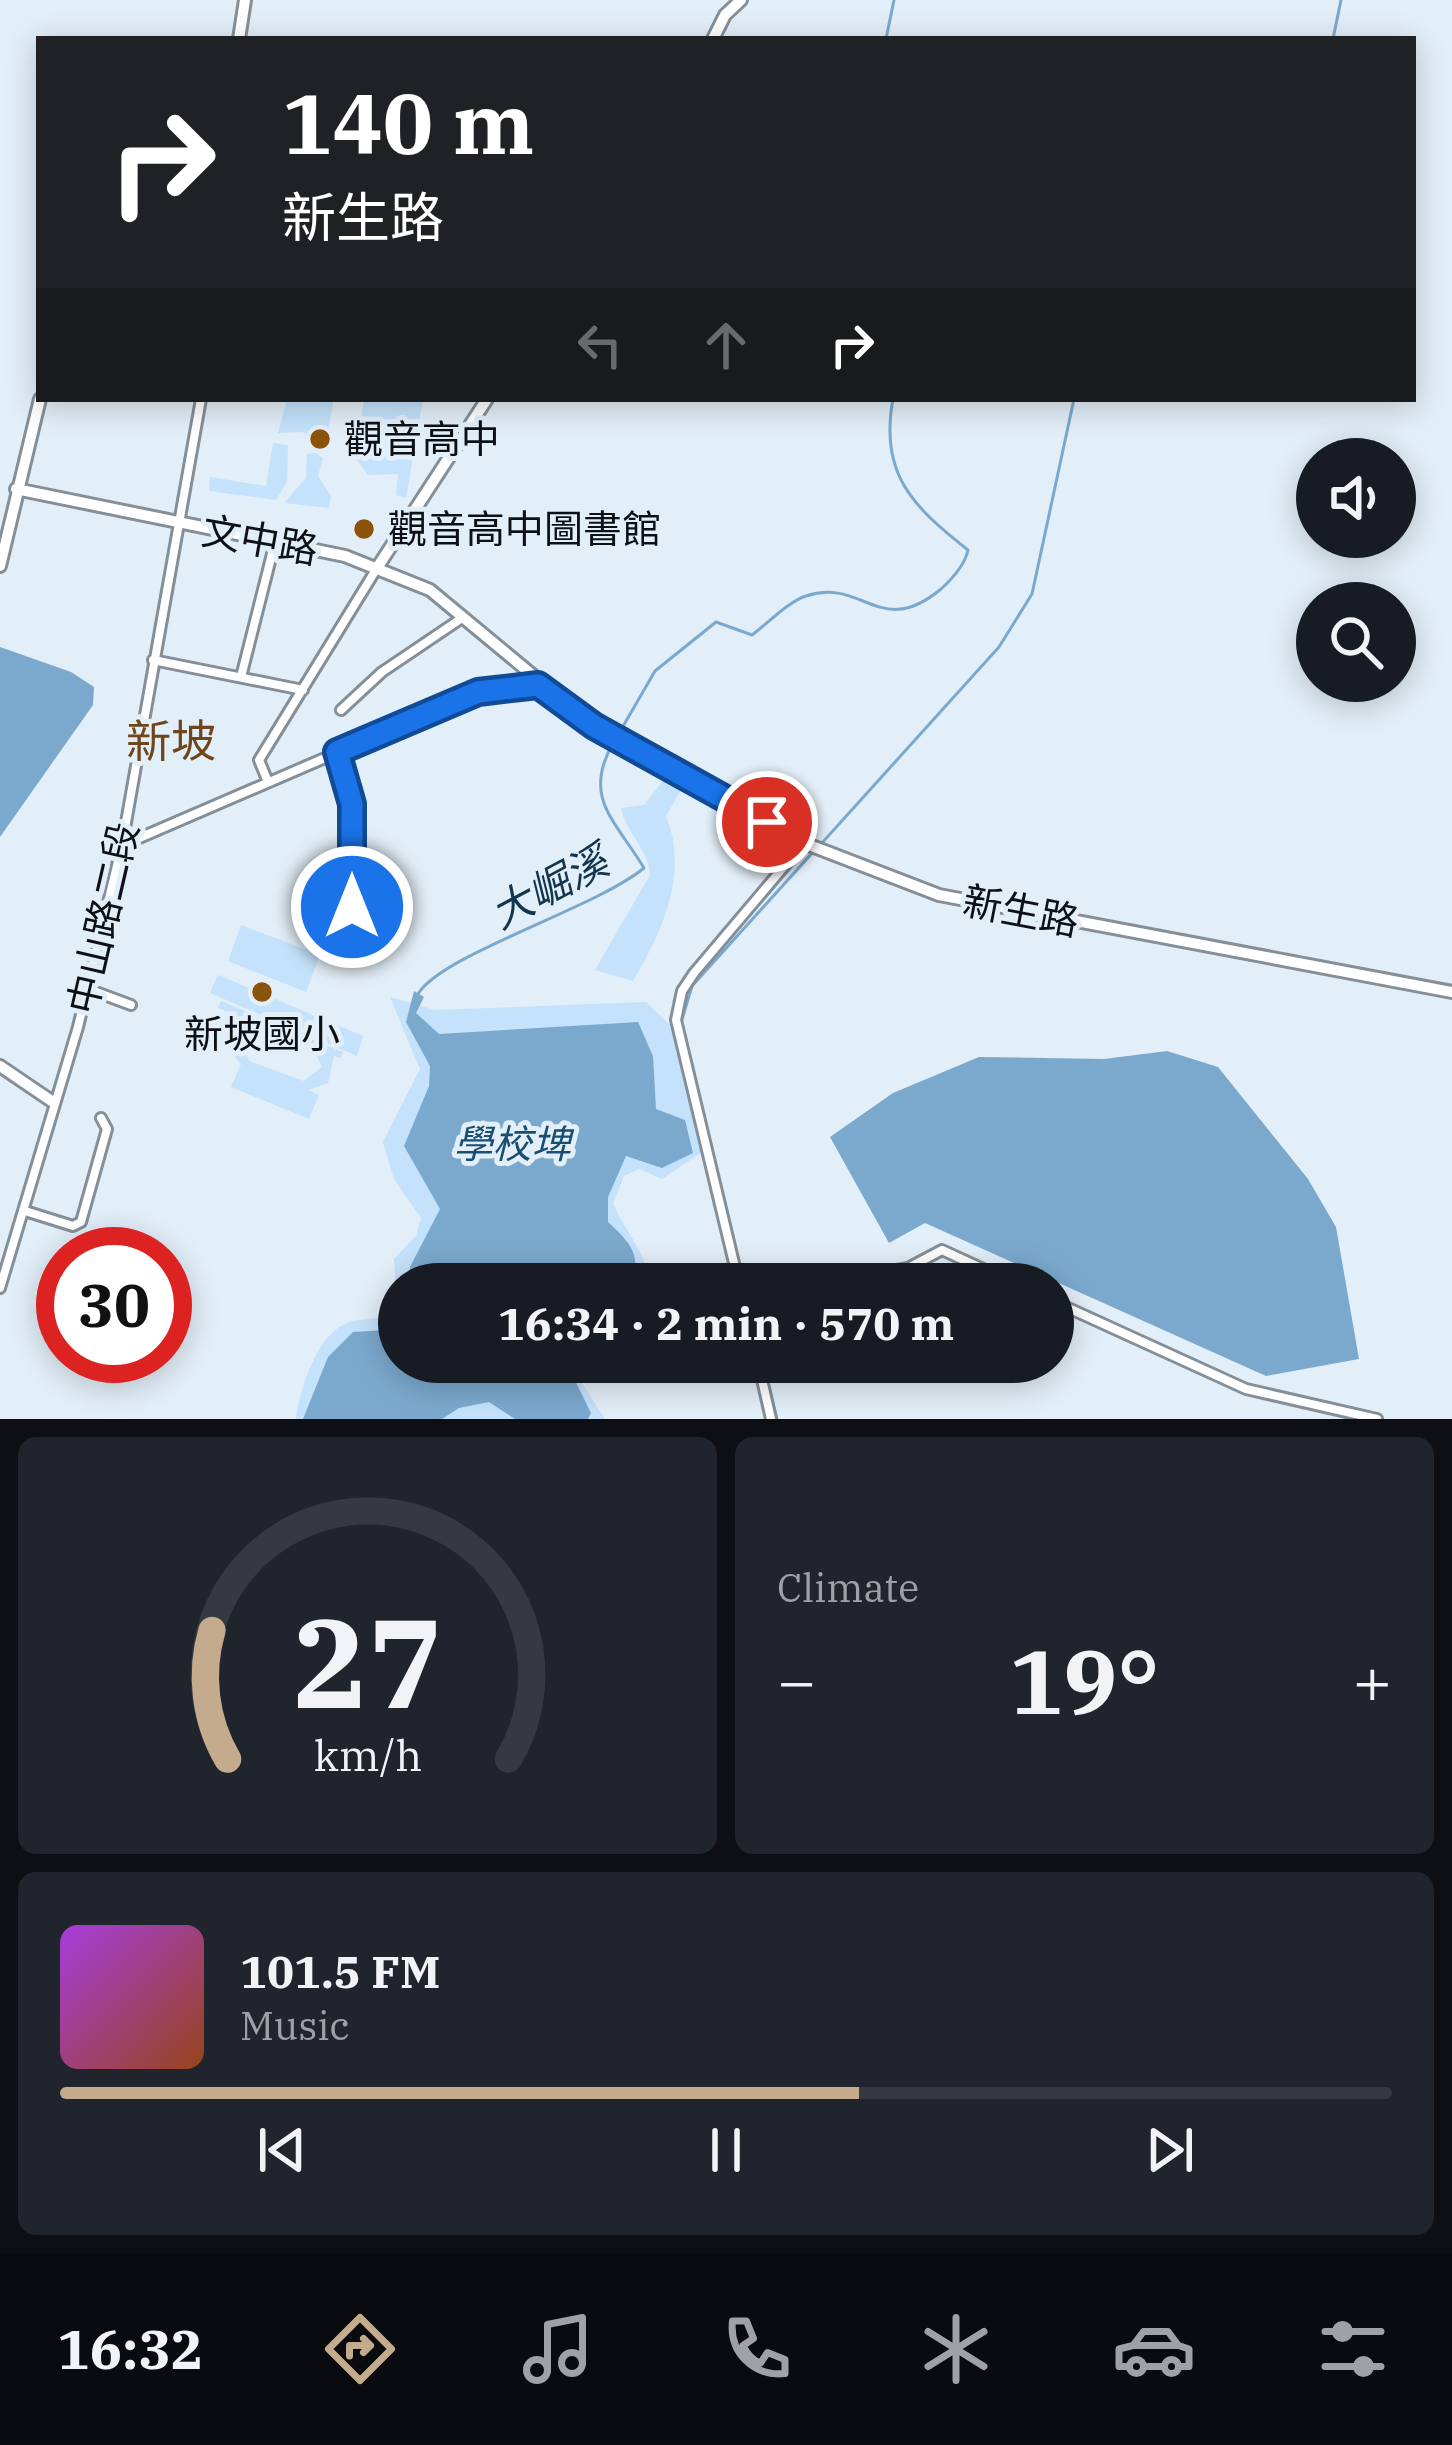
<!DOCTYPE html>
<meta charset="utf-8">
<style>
body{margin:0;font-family:"IBM Plex Serif","Noto Sans TC",serif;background:#20242c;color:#f1f3f6;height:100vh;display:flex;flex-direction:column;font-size:45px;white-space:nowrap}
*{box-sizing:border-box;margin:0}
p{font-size:39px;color:#9ea1a6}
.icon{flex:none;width:66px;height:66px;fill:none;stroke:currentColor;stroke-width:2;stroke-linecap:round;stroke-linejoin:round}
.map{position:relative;height:1419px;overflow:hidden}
.details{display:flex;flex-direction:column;gap:18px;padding:18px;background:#0d0f14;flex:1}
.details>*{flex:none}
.banner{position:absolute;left:36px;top:36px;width:1380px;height:366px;border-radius:0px;box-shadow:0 6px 30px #0003;background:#202124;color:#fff;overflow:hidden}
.buttons{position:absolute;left:1296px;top:438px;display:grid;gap:24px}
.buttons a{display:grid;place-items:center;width:120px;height:120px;border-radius:50%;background:#171b24;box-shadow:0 6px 30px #0003;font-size:60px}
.speed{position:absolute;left:36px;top:1227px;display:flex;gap:24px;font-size:60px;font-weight:700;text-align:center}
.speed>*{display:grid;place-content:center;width:156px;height:156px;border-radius:50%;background:#171b24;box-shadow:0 6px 30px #0003;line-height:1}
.speed .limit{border:18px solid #d22;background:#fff;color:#111}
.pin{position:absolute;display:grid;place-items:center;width:102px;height:102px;color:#fff;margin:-51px;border:6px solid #fff;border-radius:50%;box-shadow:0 3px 12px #0007}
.me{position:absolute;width:132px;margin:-66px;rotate:0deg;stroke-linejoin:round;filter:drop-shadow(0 0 9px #0008)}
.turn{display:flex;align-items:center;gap:42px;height:252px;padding:0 48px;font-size:54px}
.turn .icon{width:156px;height:156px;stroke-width:2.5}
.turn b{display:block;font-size:84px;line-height:102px}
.lanes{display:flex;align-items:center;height:114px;padding:0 48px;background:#0003;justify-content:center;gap:60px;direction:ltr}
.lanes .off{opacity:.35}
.big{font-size:90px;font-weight:700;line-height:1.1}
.details .tile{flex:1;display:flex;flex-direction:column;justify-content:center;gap:18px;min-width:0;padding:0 42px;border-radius:18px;background:#20242c}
.details .dial{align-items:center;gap:0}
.dial svg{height:312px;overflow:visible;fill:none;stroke:#363941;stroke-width:7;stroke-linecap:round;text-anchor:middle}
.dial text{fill:#f1f3f6;stroke:none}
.song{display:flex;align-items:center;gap:36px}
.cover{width:144px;height:144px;border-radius:18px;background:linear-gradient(135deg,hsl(280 70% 55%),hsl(20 70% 35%))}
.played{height:12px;border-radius:6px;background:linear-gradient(90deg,#c4ab8d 60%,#363941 60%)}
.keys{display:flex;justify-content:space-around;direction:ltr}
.heat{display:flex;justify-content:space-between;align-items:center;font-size:66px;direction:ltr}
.details .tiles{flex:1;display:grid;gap:18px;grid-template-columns:1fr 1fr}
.tile:last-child{grid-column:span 2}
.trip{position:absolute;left:378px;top:1263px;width:696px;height:120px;border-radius:60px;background:#171b24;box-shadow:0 6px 30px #0003;font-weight:700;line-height:120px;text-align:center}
.tab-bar{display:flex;height:192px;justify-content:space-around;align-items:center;background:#090b0e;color:#9ea1a6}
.tab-bar .icon{width:84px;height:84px}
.tab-bar .selected{color:#c4ab8d}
.tab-bar b{font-size:54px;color:#f1f3f6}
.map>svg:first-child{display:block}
.green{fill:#c4e2fb;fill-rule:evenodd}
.water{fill:#7ba9ce}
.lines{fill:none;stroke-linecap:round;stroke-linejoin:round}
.stream{stroke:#7ba9ce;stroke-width:3}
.street-casing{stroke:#848f98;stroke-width:14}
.secondary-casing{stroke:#848f98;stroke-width:16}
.street{stroke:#fff;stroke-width:8}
.secondary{stroke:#fff;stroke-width:10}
.route-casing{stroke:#114b97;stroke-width:30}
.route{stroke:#1a73e8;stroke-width:21}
.poi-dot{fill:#8c530c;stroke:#e2eef8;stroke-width:4.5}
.labels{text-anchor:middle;stroke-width:10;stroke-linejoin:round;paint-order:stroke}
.poi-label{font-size:39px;fill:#0d1014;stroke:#e2eef8;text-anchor:start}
.street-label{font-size:39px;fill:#0d1014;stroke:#e2eef8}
.park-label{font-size:39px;font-style:italic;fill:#194e73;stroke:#e2eef8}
.water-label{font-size:42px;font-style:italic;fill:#123650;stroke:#e2eef8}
.quarter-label{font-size:45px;fill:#6f461b;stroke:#e2eef8}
</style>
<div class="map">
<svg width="1452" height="1419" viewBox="0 0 1452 1419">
<rect width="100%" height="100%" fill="#e2eef8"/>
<path class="green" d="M287,399H334L325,446L303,432L278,433Z
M364,399H423L406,498L396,495L398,474L368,475L356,459Z
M273,443L288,445L287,482L276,500L209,491L210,477L266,486Z
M315,453L323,458L318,476L331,496L329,508L284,503L306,478L307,454Z
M666,777L684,785L666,816C689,872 663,931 633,981L595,970L650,875C649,850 626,833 621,808L644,805Z
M241,925L320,955L306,992L228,961Z
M218,975L363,1036L357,1056L210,993Z
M390,997L435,1010L646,1002L670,1025L705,1150L662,1179L639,1169L624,1176L613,1203C627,1236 644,1247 650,1284H399V1362H577L576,1373L605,1419H296C299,1392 316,1338 343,1325C362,1315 379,1324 397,1309L394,1259L416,1236L421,1218L394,1179L383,1142L420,1069Z
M221,1001L343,1052L341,1058L334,1056L328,1083L308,1090L319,1095L309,1119L231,1087L241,1064L228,1047L230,1029L241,1018L218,1008ZM260,1024L312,1046L322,1067L304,1081L249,1061L240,1038Z"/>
<path class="water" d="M0,647L71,672L94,687L93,705L0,837Z
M414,991L424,997L416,1013L439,1034L638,1022L653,1056L656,1109L685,1120L693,1153L662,1168L626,1156L608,1197V1222C630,1242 641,1254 633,1284H410V1267L440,1209L404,1146L429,1086L430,1066L406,1022Z
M1167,1051L1218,1067L1308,1179L1336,1227L1359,1359L1266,1376L925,1223L889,1243L830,1137L893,1093L979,1057L1104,1059Z
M399,1319V1362H566L591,1413L588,1419H515L489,1402L459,1408L442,1419H303L328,1357L353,1332L387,1330Z"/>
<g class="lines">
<path class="stream" d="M886,39L894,0
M1333,39L1341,0
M618,735L655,671L716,622L752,635C767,624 789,601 806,596C863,577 880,640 941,589C953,578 965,565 968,550C912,506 879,473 893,399
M821,844L999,647L1032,594L1074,399
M418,994C442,954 594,909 644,868C615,820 582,798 613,743
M680,1026L692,986L814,851
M720,1187L744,1284
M763,1362L777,1419"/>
<defs>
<path id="street" d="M153,660L303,690
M241,677L275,542
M341,710L382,672L462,618
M337,752L352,804V907
M268,782L259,760L377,568
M123,845L478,692L538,685
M88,989L131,1005
M25,1211L73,1226L81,1222L107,1129L101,1118
M739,1284L676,1020L682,991L694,973L804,843
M815,1284L908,1268L942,1250L1016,1284
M0,1288L78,1027L122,845L201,399
M1053,1301L1246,1389L1377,1419
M758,1362L771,1419"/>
<path id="secondary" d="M239,39L245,0
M713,39L725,15L741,0
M16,489L345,556L430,590L594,726L804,843L939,895L1452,992
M0,566L40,399
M377,568L487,399
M0,1066L53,1102"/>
</defs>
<use href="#street" class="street-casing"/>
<use href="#secondary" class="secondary-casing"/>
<use href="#street" class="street"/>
<use href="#secondary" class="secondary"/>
</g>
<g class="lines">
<defs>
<path id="route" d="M352,907V804L337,752L478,692L538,685L594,726L767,822"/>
</defs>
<use href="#route" class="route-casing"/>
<use href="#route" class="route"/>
</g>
<g class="poi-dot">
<circle cx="320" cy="439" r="12"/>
<circle cx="364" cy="529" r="12"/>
<circle cx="262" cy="992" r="12"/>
</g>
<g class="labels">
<g class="poi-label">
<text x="344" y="453">觀音高中</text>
<text x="388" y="543">觀音高中圖書館</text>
<text x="262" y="1048" text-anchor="middle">新坡國小</text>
</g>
<g class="street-label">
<text transform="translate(260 540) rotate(10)" y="14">文中路</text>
<text transform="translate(1021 911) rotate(11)" y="14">新生路</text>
<text transform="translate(103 918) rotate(-77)" y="14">中山路二段</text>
</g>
<g class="park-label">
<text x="512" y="1158">學校埤</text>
</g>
<g class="water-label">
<text transform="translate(549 887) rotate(-28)" y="15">大崛溪</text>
</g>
<g class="quarter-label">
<text x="171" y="757">新坡</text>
</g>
</g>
</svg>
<div class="buttons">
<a><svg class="icon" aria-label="sound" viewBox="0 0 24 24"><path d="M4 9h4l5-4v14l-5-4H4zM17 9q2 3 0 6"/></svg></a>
<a><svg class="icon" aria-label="search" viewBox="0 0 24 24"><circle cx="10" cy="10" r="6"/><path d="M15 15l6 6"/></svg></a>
</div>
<div class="speed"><div class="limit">30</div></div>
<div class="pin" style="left:767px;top:822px;background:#d93025"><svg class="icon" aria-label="arrive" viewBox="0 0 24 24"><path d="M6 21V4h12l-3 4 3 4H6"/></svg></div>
<svg class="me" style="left:352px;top:907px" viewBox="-20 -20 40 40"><circle r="17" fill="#1a73e8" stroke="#fff" stroke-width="3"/><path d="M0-11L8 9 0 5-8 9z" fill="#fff"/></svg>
<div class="trip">16:34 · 2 min · 570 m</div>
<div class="banner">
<div class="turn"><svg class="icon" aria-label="right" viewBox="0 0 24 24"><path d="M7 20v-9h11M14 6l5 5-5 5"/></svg><div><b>140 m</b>新生路</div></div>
<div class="lanes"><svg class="icon off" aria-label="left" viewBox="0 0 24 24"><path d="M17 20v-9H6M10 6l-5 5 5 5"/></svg><svg class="icon off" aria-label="ahead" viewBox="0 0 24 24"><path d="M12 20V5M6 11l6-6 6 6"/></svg><svg class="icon" aria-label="right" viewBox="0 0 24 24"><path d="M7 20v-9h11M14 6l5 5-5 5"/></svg></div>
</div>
</div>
<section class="details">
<div class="tiles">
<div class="tile dial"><svg viewBox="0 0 100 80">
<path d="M14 69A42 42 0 1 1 86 69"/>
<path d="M14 69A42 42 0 0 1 10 36" stroke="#c4ab8d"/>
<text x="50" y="56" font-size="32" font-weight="700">27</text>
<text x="50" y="72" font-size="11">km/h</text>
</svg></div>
<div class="tile"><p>Climate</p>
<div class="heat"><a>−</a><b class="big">19°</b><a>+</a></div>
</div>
<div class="tile">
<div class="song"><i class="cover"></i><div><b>101.5 FM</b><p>Music</p></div></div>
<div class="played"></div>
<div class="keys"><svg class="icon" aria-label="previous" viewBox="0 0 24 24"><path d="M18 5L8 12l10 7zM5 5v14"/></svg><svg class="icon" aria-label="pause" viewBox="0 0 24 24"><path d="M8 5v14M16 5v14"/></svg><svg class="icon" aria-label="next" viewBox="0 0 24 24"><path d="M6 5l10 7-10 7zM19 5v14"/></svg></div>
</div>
</div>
</section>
<nav class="tab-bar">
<b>16:32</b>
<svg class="icon selected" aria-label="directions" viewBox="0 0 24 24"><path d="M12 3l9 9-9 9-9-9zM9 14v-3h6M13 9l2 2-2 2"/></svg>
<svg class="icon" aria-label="music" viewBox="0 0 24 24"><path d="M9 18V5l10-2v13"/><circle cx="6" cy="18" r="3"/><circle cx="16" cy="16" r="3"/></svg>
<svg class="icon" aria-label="phone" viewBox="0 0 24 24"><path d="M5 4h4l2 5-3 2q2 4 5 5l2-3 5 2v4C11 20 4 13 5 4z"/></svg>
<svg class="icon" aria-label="climate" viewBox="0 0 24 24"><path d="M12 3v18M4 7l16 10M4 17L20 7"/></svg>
<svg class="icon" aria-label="car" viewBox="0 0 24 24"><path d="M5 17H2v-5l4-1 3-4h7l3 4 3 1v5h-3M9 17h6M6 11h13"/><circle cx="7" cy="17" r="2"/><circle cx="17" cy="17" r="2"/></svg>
<svg class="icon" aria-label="filters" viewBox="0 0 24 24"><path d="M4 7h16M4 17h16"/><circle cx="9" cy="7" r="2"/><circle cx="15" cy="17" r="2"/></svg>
</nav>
